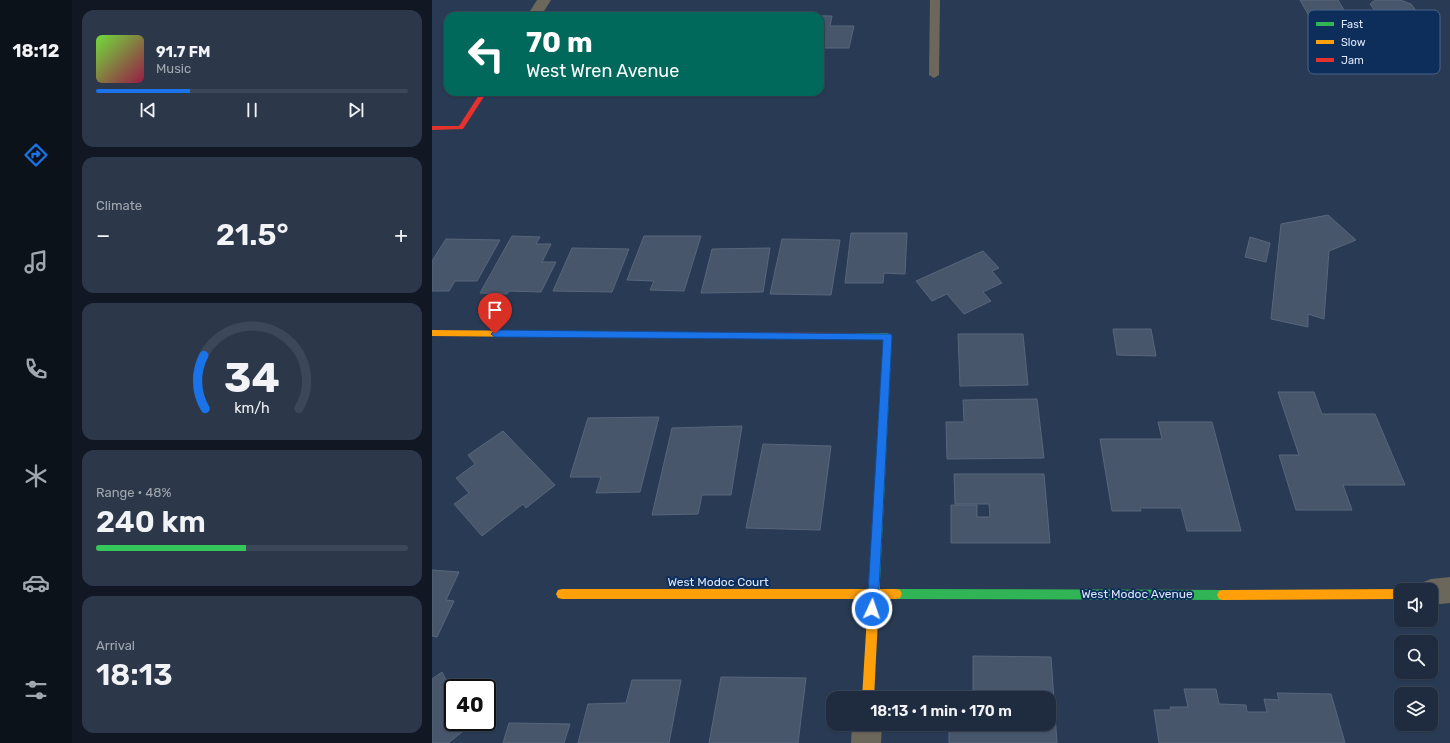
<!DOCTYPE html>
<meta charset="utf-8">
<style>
body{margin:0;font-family:Rubik,sans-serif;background:#2c384a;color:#f1f3f6;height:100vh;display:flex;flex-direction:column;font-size:15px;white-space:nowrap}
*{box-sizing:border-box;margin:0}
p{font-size:13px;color:#a1a7b0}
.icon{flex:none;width:22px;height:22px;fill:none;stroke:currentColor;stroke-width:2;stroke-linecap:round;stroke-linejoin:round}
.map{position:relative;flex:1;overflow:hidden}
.drawer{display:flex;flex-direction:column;gap:10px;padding:10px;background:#111823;width:360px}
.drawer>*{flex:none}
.top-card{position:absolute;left:12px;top:12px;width:380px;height:84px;border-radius:12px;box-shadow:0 1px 3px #0004,0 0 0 1px #3c4859;background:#00695c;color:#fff;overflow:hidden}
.tools{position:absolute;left:962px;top:583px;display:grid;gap:8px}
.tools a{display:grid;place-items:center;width:44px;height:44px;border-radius:8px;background:#1f2c3f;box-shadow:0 1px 3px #0004,0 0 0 1px #3c4859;font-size:20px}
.speed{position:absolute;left:12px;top:679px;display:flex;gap:8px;font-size:20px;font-weight:700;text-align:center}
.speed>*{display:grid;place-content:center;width:52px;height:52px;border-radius:50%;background:#1f2c3f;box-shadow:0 1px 3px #0004,0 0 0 1px #3c4859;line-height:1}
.speed .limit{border:2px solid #111;border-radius:6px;background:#fff;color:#111}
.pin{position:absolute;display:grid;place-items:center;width:34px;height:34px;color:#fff;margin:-41px -17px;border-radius:50% 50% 50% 0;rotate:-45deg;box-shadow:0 0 4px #0007}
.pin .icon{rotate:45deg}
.me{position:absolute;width:44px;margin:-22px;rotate:3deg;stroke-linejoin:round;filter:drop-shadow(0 0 3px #0008)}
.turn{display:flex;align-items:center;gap:14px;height:84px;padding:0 16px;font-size:18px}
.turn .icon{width:52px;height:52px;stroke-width:2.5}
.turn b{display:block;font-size:28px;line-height:34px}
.big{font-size:30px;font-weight:600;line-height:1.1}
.drawer .widget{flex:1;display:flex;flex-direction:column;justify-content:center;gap:6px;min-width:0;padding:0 14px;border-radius:12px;background:#2c384a}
.drawer .dial{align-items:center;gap:0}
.dial svg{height:104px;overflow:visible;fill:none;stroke:#3c4859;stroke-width:7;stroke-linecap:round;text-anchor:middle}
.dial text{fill:#f1f3f6;stroke:none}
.song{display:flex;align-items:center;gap:12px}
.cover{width:48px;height:48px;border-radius:6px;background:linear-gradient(135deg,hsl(100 70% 55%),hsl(340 70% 35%))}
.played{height:4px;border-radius:2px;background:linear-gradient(90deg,#1a73e8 30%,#3c4859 30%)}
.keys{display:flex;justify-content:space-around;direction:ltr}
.heat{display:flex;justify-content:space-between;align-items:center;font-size:22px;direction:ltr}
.charge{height:6px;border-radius:3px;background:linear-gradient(90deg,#34c759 48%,#3c4859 0)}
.trip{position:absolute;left:394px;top:691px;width:230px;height:40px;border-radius:12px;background:#1f2c3f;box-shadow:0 1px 3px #0004,0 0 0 1px #3c4859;font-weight:600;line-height:40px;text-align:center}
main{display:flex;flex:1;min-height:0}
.tabs{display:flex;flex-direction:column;width:72px;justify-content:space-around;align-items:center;background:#0c1219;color:#a1a7b0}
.tabs .icon{width:28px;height:28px}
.tabs .on{color:#1a73e8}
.tabs b{font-size:18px;color:#f1f3f6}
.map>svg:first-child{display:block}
.building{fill:#48566b;stroke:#58667c}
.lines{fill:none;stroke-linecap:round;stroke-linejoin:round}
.lane{fill:#6c675b;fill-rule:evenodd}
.street{fill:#6c675b;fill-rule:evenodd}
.fast{fill:#30b455;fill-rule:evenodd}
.slow{fill:#ff9f0a;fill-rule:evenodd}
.jam{fill:#e5322d;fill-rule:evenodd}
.route{fill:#1a73e8;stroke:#114b97}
.labels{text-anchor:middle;stroke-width:4;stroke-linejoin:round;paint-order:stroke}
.near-street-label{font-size:12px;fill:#dce8fa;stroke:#0d2d5a}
.key{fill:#0d2d5a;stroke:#4b658a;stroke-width:1}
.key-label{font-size:11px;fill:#dce8fa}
</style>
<main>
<nav class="tabs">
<b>18:12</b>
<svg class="icon on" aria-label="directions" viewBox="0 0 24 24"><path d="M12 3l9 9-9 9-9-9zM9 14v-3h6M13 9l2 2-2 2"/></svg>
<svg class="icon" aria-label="music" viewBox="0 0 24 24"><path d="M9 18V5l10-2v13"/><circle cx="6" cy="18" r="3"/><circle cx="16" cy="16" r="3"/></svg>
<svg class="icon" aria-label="phone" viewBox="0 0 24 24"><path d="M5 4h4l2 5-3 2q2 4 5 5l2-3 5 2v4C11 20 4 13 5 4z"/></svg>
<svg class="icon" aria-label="climate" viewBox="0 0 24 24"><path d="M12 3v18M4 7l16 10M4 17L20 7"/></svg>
<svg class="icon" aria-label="car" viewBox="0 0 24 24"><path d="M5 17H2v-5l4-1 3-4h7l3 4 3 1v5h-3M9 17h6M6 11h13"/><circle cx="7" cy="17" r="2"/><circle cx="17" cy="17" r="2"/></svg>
<svg class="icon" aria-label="filters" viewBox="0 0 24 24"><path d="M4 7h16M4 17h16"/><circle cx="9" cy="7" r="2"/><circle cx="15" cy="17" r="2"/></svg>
</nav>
<section class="drawer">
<div class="widget">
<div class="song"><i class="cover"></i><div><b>91.7 FM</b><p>Music</p></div></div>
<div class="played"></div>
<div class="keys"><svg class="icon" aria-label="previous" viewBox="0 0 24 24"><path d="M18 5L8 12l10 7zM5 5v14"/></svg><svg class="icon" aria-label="pause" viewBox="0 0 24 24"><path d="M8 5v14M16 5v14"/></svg><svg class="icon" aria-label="next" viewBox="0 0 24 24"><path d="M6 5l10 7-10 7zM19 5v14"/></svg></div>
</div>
<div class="widget"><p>Climate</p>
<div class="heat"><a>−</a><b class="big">21.5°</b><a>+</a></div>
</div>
<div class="widget dial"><svg viewBox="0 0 100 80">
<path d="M14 69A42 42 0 1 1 86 69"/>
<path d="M14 69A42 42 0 0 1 13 28" stroke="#1a73e8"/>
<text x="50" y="56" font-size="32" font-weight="700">34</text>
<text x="50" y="72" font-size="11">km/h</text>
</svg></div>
<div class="widget"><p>Range · 48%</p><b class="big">240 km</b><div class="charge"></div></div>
<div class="widget"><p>Arrival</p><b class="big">18:13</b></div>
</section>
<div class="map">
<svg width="1018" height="743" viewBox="0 0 1018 743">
<rect width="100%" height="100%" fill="#293b54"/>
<path class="building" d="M868,0H906L916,17L877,16Z
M943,0H968L979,4L986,13L979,20H961L945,14L938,4Z
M340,15L400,16L398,26H422L417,48H388V16H339Z
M896,215L924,240L897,251L892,319L876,314V327L839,319L849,224Z
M419,233H475L473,274L452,273L451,283H413Z
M80,236L108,237L104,244H119L110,262H124L109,292L77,291L75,294L48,293Z
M212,236H269L252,291L218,290L222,281L195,280Z
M818,237L838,243L834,262L813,257Z
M14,239L68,240L45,281H23L17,291H0V261Z
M350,239L408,240L399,295L338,294Z
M140,248L197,249L180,292L121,291Z
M338,248L331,292L269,293L280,249Z
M551,251L567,268L560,271L570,283L551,292L559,301L532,314L515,294L500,301L484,281Z
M681,329H719L724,356L685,355Z
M526,334H591L596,385L528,386Z
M846,392H882L890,414H943L973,485H911L920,510H864L847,455H867Z
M605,399L612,458L515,459L514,422H532L531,400Z
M227,417L208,492L164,493L169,477H138L156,418Z
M726,422H780L809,531H755L749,508H708L709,511H680L668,439H730Z
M310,426L299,495H270L266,514L220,515L240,428Z
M71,431L123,485L94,508L91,504L50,536L22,504L37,493L24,478L43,464L36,455Z
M331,444L399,446L388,530L314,528Z
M522,474H612L618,543H519V505H545V517H558L557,504H523Z
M0,570L27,572L14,600L22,601L5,637L0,636Z
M541,656L619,657L625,743H517V724H617V698H517V693H541Z
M10,672L21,694V722H43L16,743H0V679Z
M289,677L374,678L366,743H277Z
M200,680H249L237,743H146L156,704L194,703Z
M752,689H784L787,704L814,705L815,712H835L832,699L847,700L845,693L899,694L913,743H727L722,710H739L738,707H756Z
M77,723L138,724L132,743H71Z"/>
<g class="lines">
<path class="lane" d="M498,0H508L507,75L502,78L497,75Z"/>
<path class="street" d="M105,0H119L109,16H95Z
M1018,577V603L999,605V590H986L989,583L999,579Z
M420,724H450L449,743H419Z"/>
<path class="fast" d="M425,333H456L460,336L448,580L447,584L443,585L439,584L438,580L451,339H425L421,336Z
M464,589L791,590L795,591L797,595L795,599L791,600L464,599L460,598L458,594L460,590Z"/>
<path class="slow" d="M0,330L244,332L248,335L244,338L0,336Z
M443,575L447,576L448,580V589H464L468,590L470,594L468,598L464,599H447L442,698H430L436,599H130L126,598L124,594L126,590L130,589H437L439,576Z
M969,589L973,590H969V599L791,600L787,599L785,595L787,591L791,590Z"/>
<path class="jam" d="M49,92H55L31,129L0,130V126H27Z
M244,332L425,333L429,336L425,339L244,338L240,335Z"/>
</g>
<path class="route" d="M63,330L459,334L460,336L446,609L444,613L440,614L437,613L435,609L451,340L63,337L59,334Z"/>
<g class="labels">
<g class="near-street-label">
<text x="286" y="586">West Modoc Court</text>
<text x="705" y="598">West Modoc Avenue</text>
</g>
</g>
<rect x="876" y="10" width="132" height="64" rx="6" class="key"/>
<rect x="884" y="22" width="18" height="4" fill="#30b455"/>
<rect x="884" y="40" width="18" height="4" fill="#ff9f0a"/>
<rect x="884" y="58" width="18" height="4" fill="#e5322d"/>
<g class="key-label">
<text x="909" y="28">Fast</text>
<text x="909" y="46">Slow</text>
<text x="909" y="64">Jam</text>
</g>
</svg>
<div class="tools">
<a><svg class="icon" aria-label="sound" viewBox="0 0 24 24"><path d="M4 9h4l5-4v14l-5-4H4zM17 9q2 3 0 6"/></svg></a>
<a><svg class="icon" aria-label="search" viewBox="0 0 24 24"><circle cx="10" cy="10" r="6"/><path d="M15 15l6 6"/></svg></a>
<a><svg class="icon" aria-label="layers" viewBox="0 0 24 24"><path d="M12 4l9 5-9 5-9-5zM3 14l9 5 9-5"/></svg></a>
</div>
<div class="speed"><div class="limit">40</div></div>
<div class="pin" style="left:63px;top:334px;background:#d93025"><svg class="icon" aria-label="arrive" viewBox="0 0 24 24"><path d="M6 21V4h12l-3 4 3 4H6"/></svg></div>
<svg class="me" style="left:440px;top:609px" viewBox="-20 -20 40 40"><circle r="17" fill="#1a73e8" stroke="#fff" stroke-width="3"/><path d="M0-11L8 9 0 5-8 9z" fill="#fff"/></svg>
<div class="trip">18:13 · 1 min · 170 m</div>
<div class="top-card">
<div class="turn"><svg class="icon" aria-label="left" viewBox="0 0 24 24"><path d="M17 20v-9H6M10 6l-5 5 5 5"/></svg><div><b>70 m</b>West Wren Avenue</div></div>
</div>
</div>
</main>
